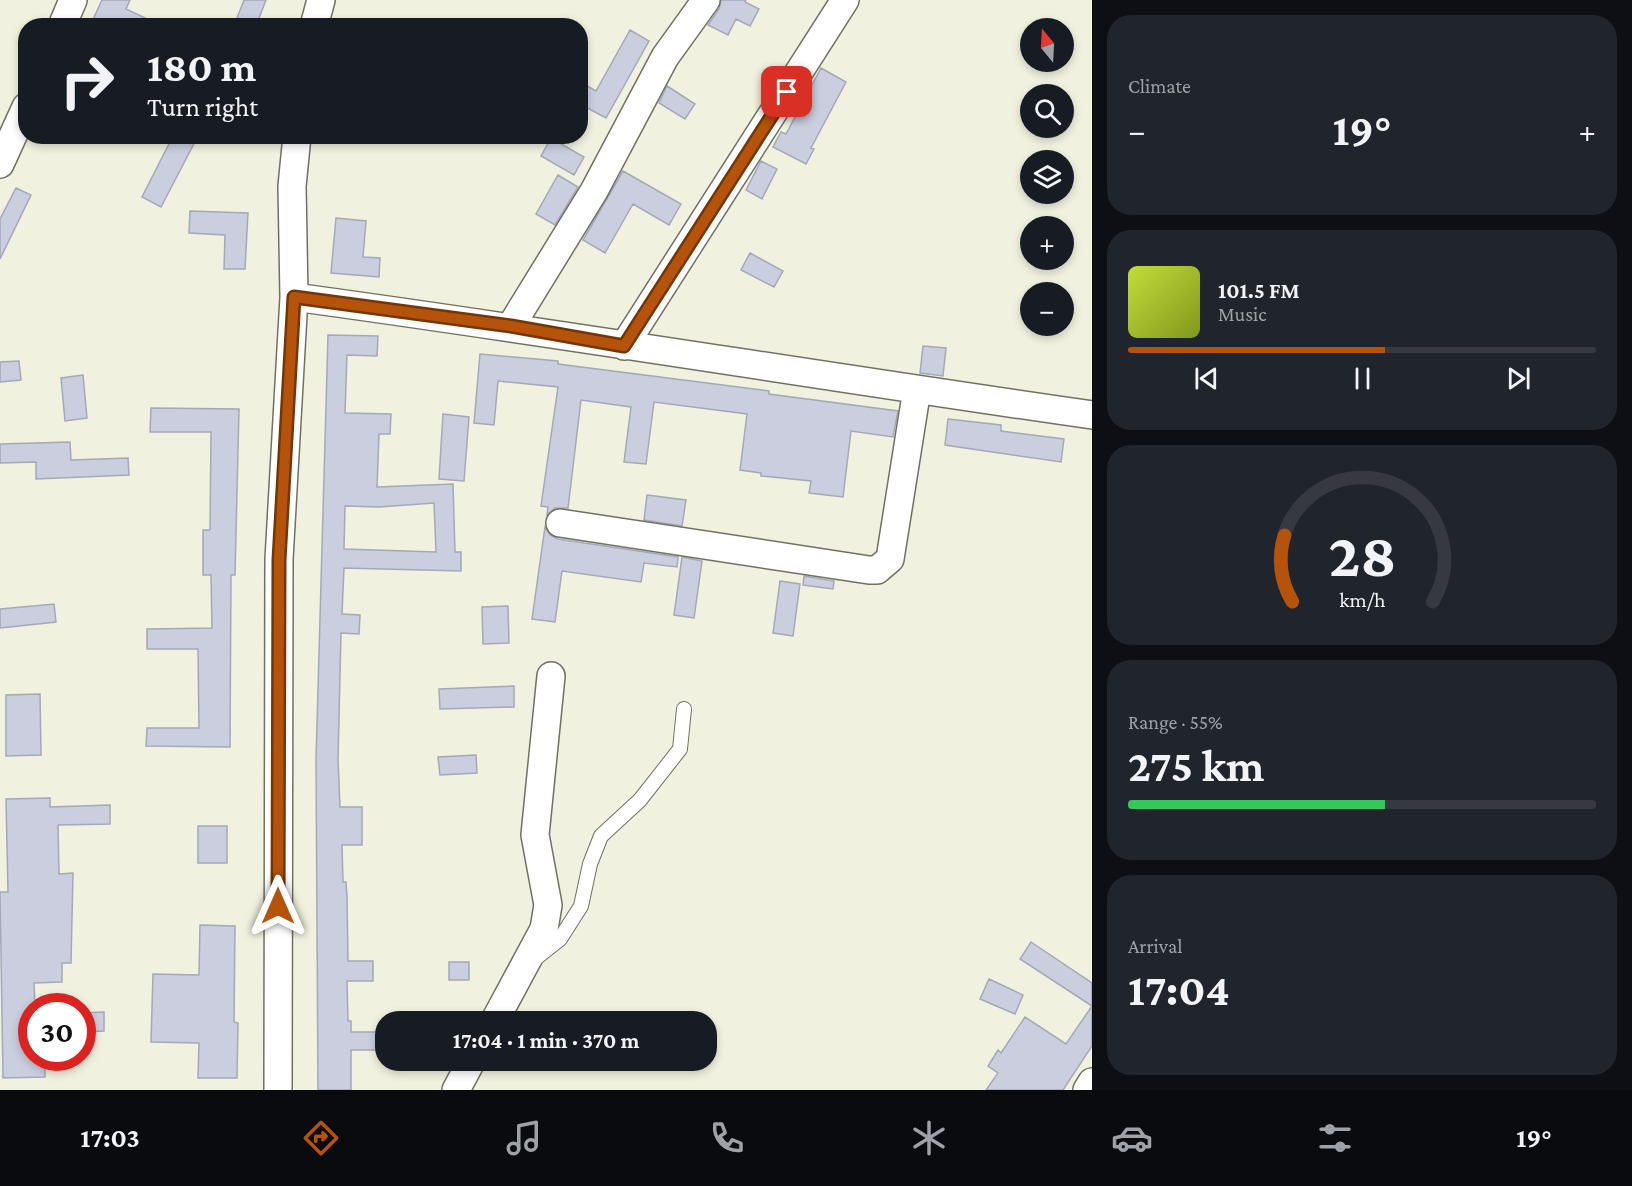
<!DOCTYPE html>
<meta charset="utf-8">
<style>
body{margin:0;font-family:"Crimson Pro",serif;background:#20242c;color:#f1f3f6;height:100vh;display:flex;flex-direction:column;font-size:22px;white-space:nowrap}
*{box-sizing:border-box;margin:0}
p{font-size:20px;color:#9ea1a6}
.icon{flex:none;width:33px;height:33px;fill:none;stroke:currentColor;stroke-width:2;stroke-linecap:round;stroke-linejoin:round}
.map{position:relative;flex:1;overflow:hidden}
.panel{display:flex;flex-direction:column;gap:15px;padding:15px;background:#0d0f14;width:540px}
.panel>*{flex:none}
.guide{position:absolute;left:18px;top:18px;width:570px;height:126px;border-radius:24px;box-shadow:0 3px 9px #0003;background:#171b24;color:#f1f3f6;overflow:hidden}
.needle{width:39px;rotate:342deg}
.controls{position:absolute;left:1020px;top:18px;display:grid;gap:12px}
.controls a{display:grid;place-items:center;width:54px;height:54px;border-radius:50%;background:#171b24;box-shadow:0 3px 9px #0003;font-size:30px}
.speed{position:absolute;left:18px;top:993px;display:flex;gap:12px;font-size:30px;font-weight:700;text-align:center}
.speed>*{display:grid;place-content:center;width:78px;height:78px;border-radius:50%;background:#171b24;box-shadow:0 3px 9px #0003;line-height:1}
.speed .limit{border:9px solid #d22;background:#fff;color:#111}
.pin{position:absolute;display:grid;place-items:center;width:51px;height:51px;color:#fff;margin:-26px;border-radius:12px;box-shadow:0 3px 9px #0006}
.me{position:absolute;width:66px;margin:-33px;rotate:0deg;stroke-linejoin:round;filter:drop-shadow(0 0 4px #0008)}
.turn{display:flex;align-items:center;gap:21px;height:126px;padding:0 30px;font-size:27px}
.turn .icon{width:78px;height:78px;stroke-width:2.5}
.turn b{display:block;font-size:42px;line-height:51px}
.big{font-size:45px;font-weight:700;line-height:1.1}
.panel .card{flex:1;display:flex;flex-direction:column;justify-content:center;gap:9px;min-width:0;padding:0 21px;border-radius:24px;background:#20242c}
.panel .dial{align-items:center;gap:0}
.dial svg{height:156px;overflow:visible;fill:none;stroke:#363941;stroke-width:7;stroke-linecap:round;text-anchor:middle}
.dial text{fill:#f1f3f6;stroke:none}
.song{display:flex;align-items:center;gap:18px}
.cover{width:72px;height:72px;border-radius:9px;background:linear-gradient(135deg,hsl(70 70% 55%),hsl(70 70% 35%))}
.played{height:6px;border-radius:3px;background:linear-gradient(90deg,#b45309 55%,#363941 55%)}
.keys{display:flex;justify-content:space-around;direction:ltr}
.heat{display:flex;justify-content:space-between;align-items:center;font-size:33px;direction:ltr}
.charge{height:9px;border-radius:4px;background:linear-gradient(90deg,#34c759 55%,#363941 0)}
.trip{position:absolute;left:375px;top:1011px;width:342px;height:60px;border-radius:24px;background:#171b24;box-shadow:0 3px 9px #0003;font-weight:700;line-height:60px;text-align:center}
.dock{display:flex;height:96px;justify-content:space-around;align-items:center;background:#090b0e;color:#9ea1a6}
.dock .icon{width:42px;height:42px}
.dock .current{color:#b45309}
.dock b{font-size:27px;color:#f1f3f6}
main{display:flex;flex:1;min-height:0}
.map>svg:first-child{display:block}
.building{fill:#cbcedf;stroke:#a4a8b8;stroke-width:1.5;fill-rule:evenodd}
.lines{fill:none;stroke-linecap:round;stroke-linejoin:round}
.lane-casing{stroke:#717161;stroke-width:16}
.street-casing{stroke:#717161;stroke-width:30}
.lane{stroke:#fff;stroke-width:14}
.street{stroke:#fff;stroke-width:27}
.route-casing{stroke:#753606;stroke-width:15}
.route{stroke:#b45309;stroke-width:10}
</style>
<main>
<div class="map">
<svg width="1092" height="1090" viewBox="0 0 1092 1090">
<rect width="100%" height="100%" fill="#f1f1df"/>
<path class="building" d="M102,0H130L126,9L162,26H90Z
M244,0H266L256,26H234Z
M721,0H746L745,2L759,9L750,26L736,19L728,35L708,25L719,9Z
M630,30L649,41L606,118L580,104V82L596,91Z
M821,68L846,82L811,148L814,149L806,164L773,147L781,132L786,134Z
M667,86L695,104L685,119L659,103Z
M173,136H198L161,207L142,197Z
M551,138L584,157L574,175L541,156Z
M761,161L777,169L762,199L746,190Z
M623,171L681,204L669,225L633,204L605,253L583,240Z
M558,175L578,187L555,225L536,214Z
M16,188L31,195L0,259V219Z
M190,211L248,213L245,269H224L225,235L189,233Z
M336,218L366,221L363,257L380,258L379,277L331,273Z
M750,253L783,271L774,287L741,270Z
M328,335L378,336L377,356L347,355L345,413L391,414L390,434H379L377,487L453,484L455,552H461V571L344,568L342,614L360,615L359,634L341,633L338,759L340,807H362V845H342L343,882H346L347,896L348,961H373V981H347L348,1021H351V1032H386V1050H351V1090H318L316,760ZM434,503L436,552L344,549L345,506L379,507Z
M923,346L946,348L943,376L920,373Z
M480,354L558,361V364L769,391V394L898,411L893,437L851,431L843,497L809,493L811,481L761,476V473L740,470L747,414L654,402L646,464L624,462L631,407L581,400L568,508H555L547,515L548,507L541,506L558,387L498,381L494,425L474,423Z
M19,361L21,380L0,382V362Z
M83,375L87,418L65,421L61,378Z
M151,408L239,409L235,575H231L230,747L146,746L147,728H199L198,649H147V629L212,628L211,575H203V530H210L211,432H150Z
M443,414L469,417L464,481L439,479Z
M948,419L1001,425V431L1064,439L1061,462L945,445Z
M70,442L71,460L128,458L129,475L36,479V462L0,463V444Z
M647,495L686,500L682,526L644,520Z
M545,527L550,535L558,539L678,557L677,567L644,563L641,582L562,571L555,622L532,619Z
M682,557L702,561L694,618L674,615Z
M804,576L834,581L833,589L803,585Z
M780,581L800,584L793,636L773,633Z
M54,604L56,622L0,628V609Z
M508,606L509,643L483,644L482,607Z
M514,686V707L440,709L439,689Z
M40,694L41,755L6,756V695Z
M476,755L477,773L440,775L438,757Z
M50,798V807L110,805V824L58,825L59,874L73,873L71,963H62V982L34,983L35,1006H32V1058H45V1077L3,1078L0,892H8L6,799Z
M198,826H227V863H198Z
M200,925L235,926L234,1022L238,1023L237,1078H198L199,1043L151,1042L153,974L199,975Z
M1031,942L1092,983V1046L1063,1090H986L998,1073L988,1066L998,1050L1001,1053L1025,1017L1066,1044L1092,1006L1020,959Z
M449,962H469V980H449Z
M989,979L1023,995L1015,1014L980,999Z
M104,1012V1031L82,1032V1013Z"/>
<g class="lines">
<defs>
<path id="lane" d="M536,958L560,939L581,906L590,864L601,836L640,800L680,749L684,709"/>
<path id="street" d="M62,26L73,0
M314,26L321,0
M0,164L26,107
M294,297C560,333 826,377 1092,415
M511,326L594,191L665,57L706,0
M624,346L845,0
M560,523L869,570H877L890,559L917,389
M494,1022L544,929L548,905L535,835L551,676
M278,1090L279,559L294,297L292,186L297,136
M456,1090L472,1060
M1087,1090L1092,1082"/>
</defs>
<use href="#lane" class="lane-casing"/>
<use href="#street" class="street-casing"/>
<use href="#lane" class="lane"/>
<use href="#street" class="street"/>
</g>
<g class="lines">
<defs>
<path id="route" d="M278,906L279,560L294,297L511,326L624,346L787,92"/>
</defs>
<use href="#route" class="route-casing"/>
<use href="#route" class="route"/>
</g>
</svg>
<div class="controls">
<a><svg class="needle" viewBox="-14 -14 28 28"><path d="M0-13l5 13h-10z" fill="#e53935"/><path d="M0 13l5-13h-10z" fill="#9ea1a6"/></svg></a>
<a><svg class="icon" aria-label="search" viewBox="0 0 24 24"><circle cx="10" cy="10" r="6"/><path d="M15 15l6 6"/></svg></a>
<a><svg class="icon" aria-label="layers" viewBox="0 0 24 24"><path d="M12 4l9 5-9 5-9-5zM3 14l9 5 9-5"/></svg></a>
<a>+</a>
<a>−</a>
</div>
<div class="speed"><div class="limit">30</div></div>
<div class="pin" style="left:787px;top:92px;background:#d93025"><svg class="icon" aria-label="arrive" viewBox="0 0 24 24"><path d="M6 21V4h12l-3 4 3 4H6"/></svg></div>
<svg class="me" style="left:278px;top:906px" viewBox="-20 -20 40 40"><path d="M0-17L14 15 0 8-14 15z" fill="#b45309" stroke="#fff" stroke-width="4"/></svg>
<div class="trip">17:04 · 1 min · 370 m</div>
<div class="guide">
<div class="turn"><svg class="icon" aria-label="right" viewBox="0 0 24 24"><path d="M7 20v-9h11M14 6l5 5-5 5"/></svg><div><b>180 m</b>Turn right</div></div>
</div>
</div>
<section class="panel">
<div class="card"><p>Climate</p>
<div class="heat"><a>−</a><b class="big">19°</b><a>+</a></div>
</div>
<div class="card">
<div class="song"><i class="cover"></i><div><b>101.5 FM</b><p>Music</p></div></div>
<div class="played"></div>
<div class="keys"><svg class="icon" aria-label="previous" viewBox="0 0 24 24"><path d="M18 5L8 12l10 7zM5 5v14"/></svg><svg class="icon" aria-label="pause" viewBox="0 0 24 24"><path d="M8 5v14M16 5v14"/></svg><svg class="icon" aria-label="next" viewBox="0 0 24 24"><path d="M6 5l10 7-10 7zM19 5v14"/></svg></div>
</div>
<div class="card dial"><svg viewBox="0 0 100 80">
<path d="M14 69A42 42 0 1 1 86 69"/>
<path d="M14 69A42 42 0 0 1 10 35" stroke="#b45309"/>
<text x="50" y="56" font-size="32" font-weight="700">28</text>
<text x="50" y="72" font-size="11">km/h</text>
</svg></div>
<div class="card"><p>Range · 55%</p><b class="big">275 km</b><div class="charge"></div></div>
<div class="card"><p>Arrival</p><b class="big">17:04</b></div>
</section>
</main>
<nav class="dock">
<b>17:03</b>
<svg class="icon current" aria-label="directions" viewBox="0 0 24 24"><path d="M12 3l9 9-9 9-9-9zM9 14v-3h6M13 9l2 2-2 2"/></svg>
<svg class="icon" aria-label="music" viewBox="0 0 24 24"><path d="M9 18V5l10-2v13"/><circle cx="6" cy="18" r="3"/><circle cx="16" cy="16" r="3"/></svg>
<svg class="icon" aria-label="phone" viewBox="0 0 24 24"><path d="M5 4h4l2 5-3 2q2 4 5 5l2-3 5 2v4C11 20 4 13 5 4z"/></svg>
<svg class="icon" aria-label="climate" viewBox="0 0 24 24"><path d="M12 3v18M4 7l16 10M4 17L20 7"/></svg>
<svg class="icon" aria-label="car" viewBox="0 0 24 24"><path d="M5 17H2v-5l4-1 3-4h7l3 4 3 1v5h-3M9 17h6M6 11h13"/><circle cx="7" cy="17" r="2"/><circle cx="17" cy="17" r="2"/></svg>
<svg class="icon" aria-label="filters" viewBox="0 0 24 24"><path d="M4 7h16M4 17h16"/><circle cx="9" cy="7" r="2"/><circle cx="15" cy="17" r="2"/></svg>
<b>19°</b>
</nav>
